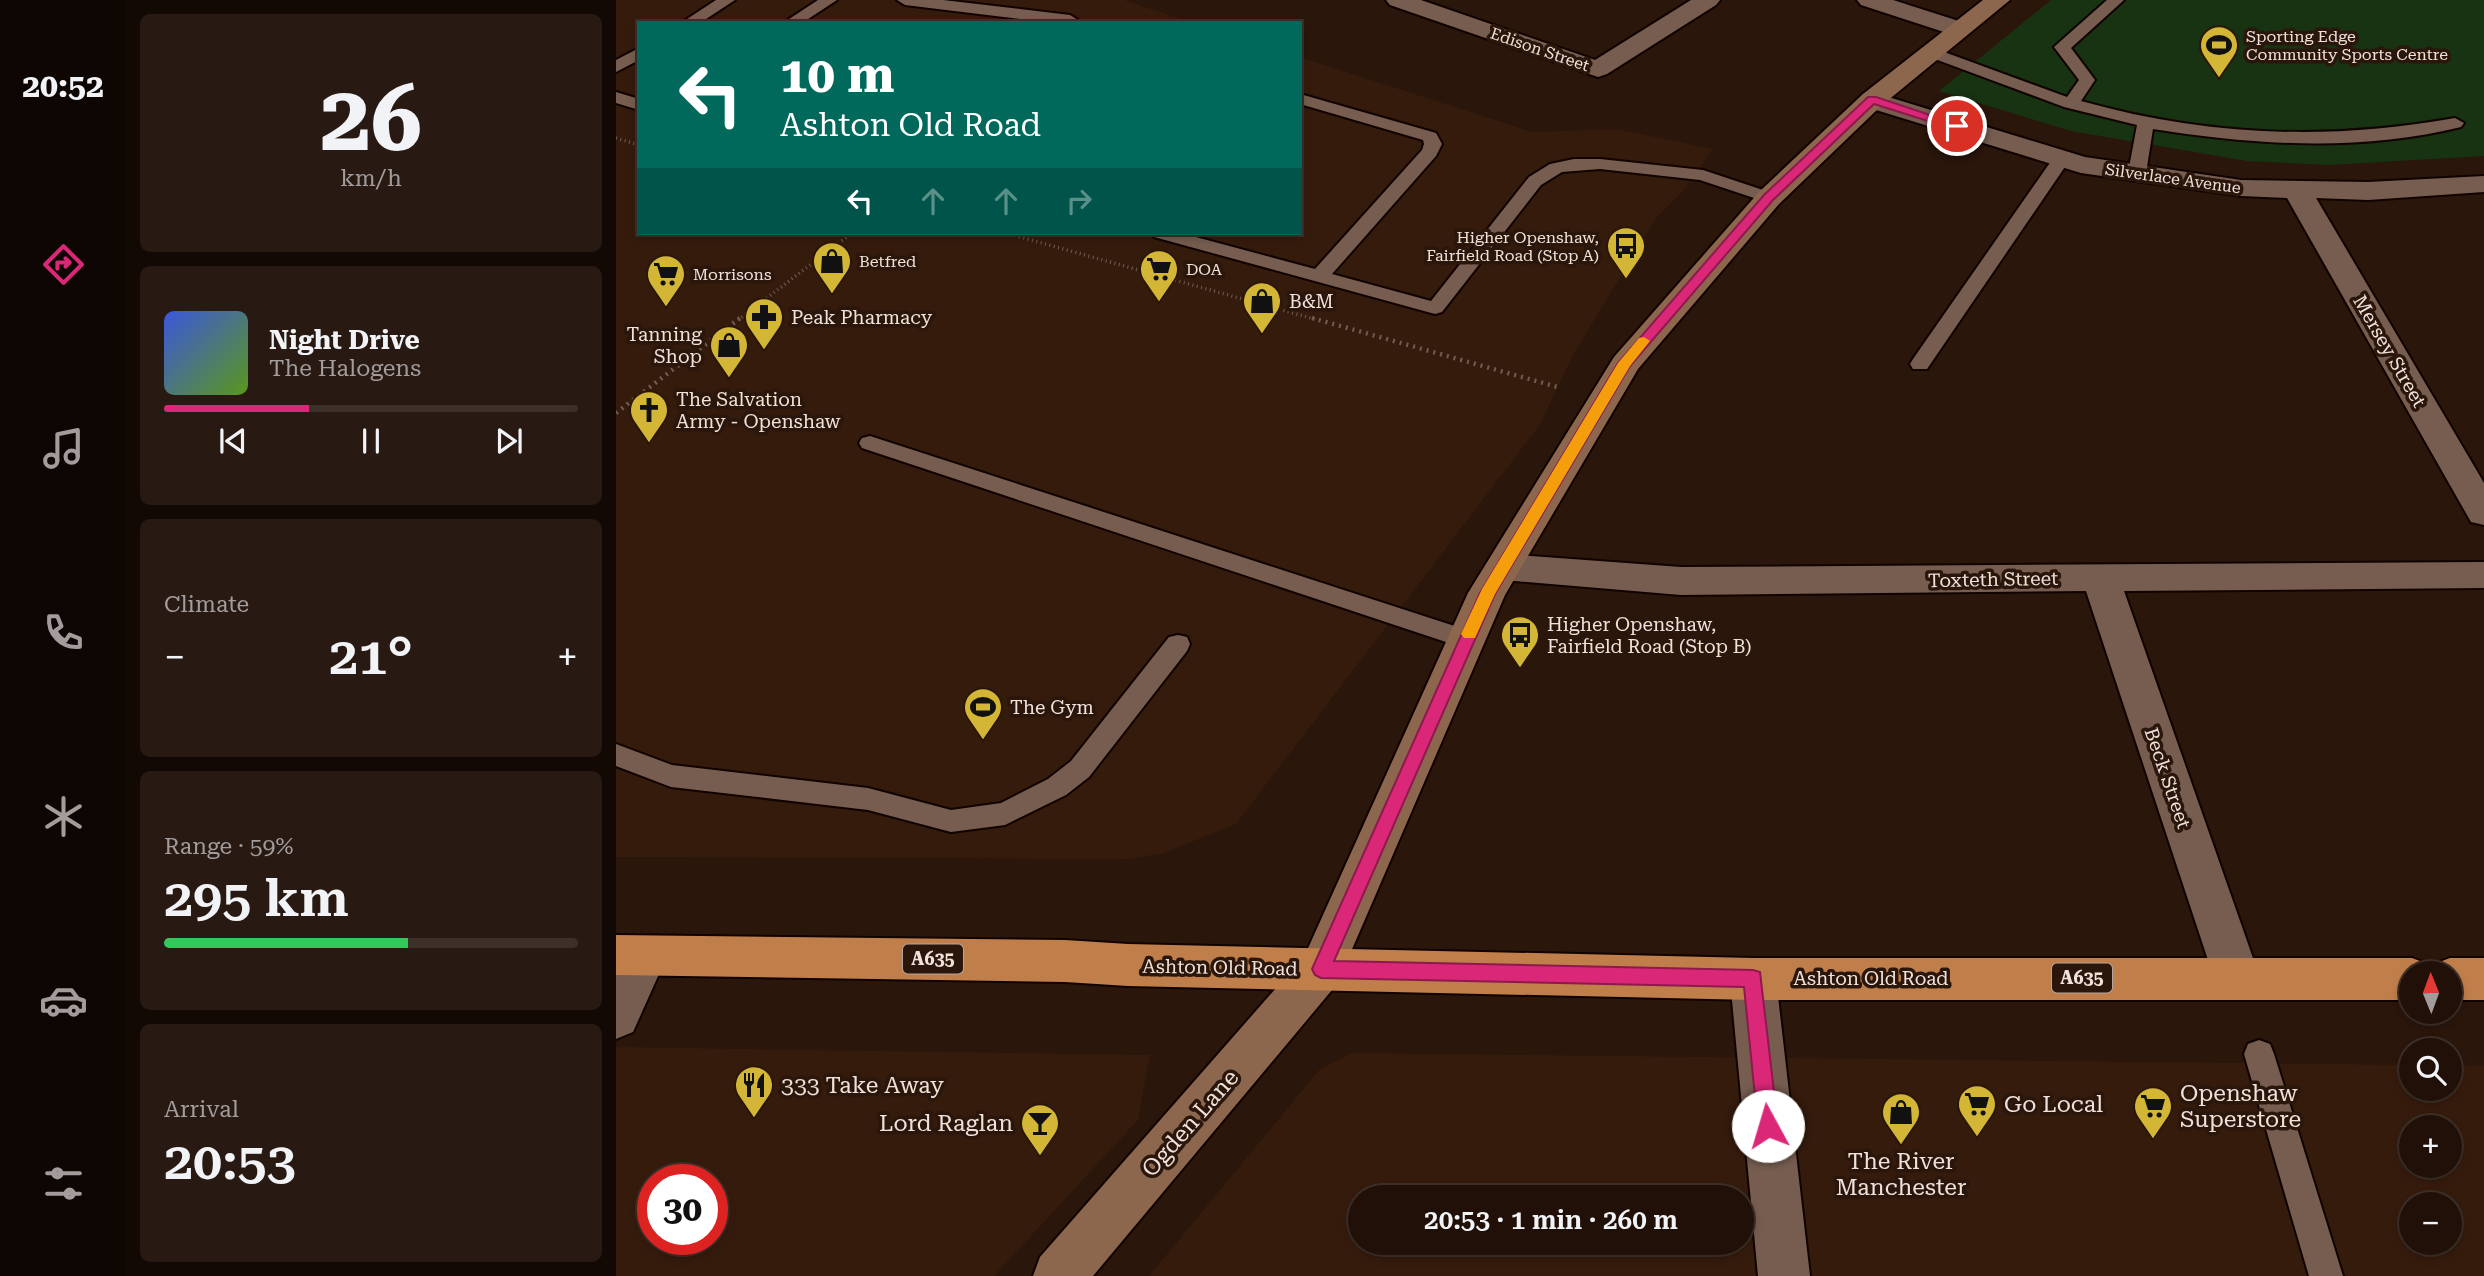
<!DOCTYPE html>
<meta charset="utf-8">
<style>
body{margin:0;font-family:"Roboto Serif",serif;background:#281912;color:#f1f3f6;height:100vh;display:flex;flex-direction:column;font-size:26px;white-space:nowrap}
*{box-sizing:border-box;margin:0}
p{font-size:23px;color:#a29d9c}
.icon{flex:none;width:38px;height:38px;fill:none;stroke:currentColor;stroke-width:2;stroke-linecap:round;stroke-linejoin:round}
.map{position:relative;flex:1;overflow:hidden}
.side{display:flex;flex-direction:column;gap:14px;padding:14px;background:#120904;width:490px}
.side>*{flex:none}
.banner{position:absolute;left:21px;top:21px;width:665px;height:214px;border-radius:0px;box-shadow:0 4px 10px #0003,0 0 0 2px #3d3029;background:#00695c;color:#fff;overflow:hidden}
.needle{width:46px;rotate:359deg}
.controls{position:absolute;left:1783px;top:961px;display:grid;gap:14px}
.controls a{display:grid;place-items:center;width:63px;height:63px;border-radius:50%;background:#201008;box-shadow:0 4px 10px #0003,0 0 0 2px #3d3029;font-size:35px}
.speed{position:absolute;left:21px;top:1164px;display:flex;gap:14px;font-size:35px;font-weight:700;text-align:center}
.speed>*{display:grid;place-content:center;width:91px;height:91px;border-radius:50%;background:#201008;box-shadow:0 4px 10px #0003,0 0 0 2px #3d3029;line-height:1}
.speed .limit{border:10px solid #d22;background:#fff;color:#111}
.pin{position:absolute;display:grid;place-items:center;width:60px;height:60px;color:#fff;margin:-30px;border:4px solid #fff;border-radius:50%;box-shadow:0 2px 7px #0007}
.me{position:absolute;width:77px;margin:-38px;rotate:354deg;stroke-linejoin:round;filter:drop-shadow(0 0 5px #0008)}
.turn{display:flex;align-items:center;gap:24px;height:147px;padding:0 28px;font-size:32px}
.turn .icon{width:91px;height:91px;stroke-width:2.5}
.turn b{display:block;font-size:49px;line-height:60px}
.lanes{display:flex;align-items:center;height:66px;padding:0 28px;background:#0003;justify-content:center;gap:35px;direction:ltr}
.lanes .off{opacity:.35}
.big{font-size:52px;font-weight:600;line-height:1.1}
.side .card{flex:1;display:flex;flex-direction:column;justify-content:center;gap:10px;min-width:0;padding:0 24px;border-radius:10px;background:#281912}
.side .dial{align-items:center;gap:0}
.dial b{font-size:91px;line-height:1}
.song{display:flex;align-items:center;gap:21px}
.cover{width:84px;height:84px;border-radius:10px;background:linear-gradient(135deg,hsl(230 70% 55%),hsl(90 70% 35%))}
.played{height:7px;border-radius:4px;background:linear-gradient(90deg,#db2777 35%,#3d3029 35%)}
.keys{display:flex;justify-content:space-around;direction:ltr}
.heat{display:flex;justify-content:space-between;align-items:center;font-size:38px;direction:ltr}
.charge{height:10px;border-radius:5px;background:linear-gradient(90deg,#34c759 59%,#3d3029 0)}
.trip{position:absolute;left:732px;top:1185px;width:406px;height:70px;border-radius:35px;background:#201008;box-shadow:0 4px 10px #0003,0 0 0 2px #3d3029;font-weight:600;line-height:70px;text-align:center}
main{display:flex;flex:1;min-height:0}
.tabs{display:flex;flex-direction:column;width:126px;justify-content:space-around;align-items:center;background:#0d0603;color:#a29d9c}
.tabs .icon{width:49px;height:49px}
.tabs .selected{color:#db2777}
.tabs b{font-size:32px;color:#f1f3f6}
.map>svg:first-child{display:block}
.built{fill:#351b0c;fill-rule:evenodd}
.green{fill:#173312}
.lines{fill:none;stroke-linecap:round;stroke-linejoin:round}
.lane-casing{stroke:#110300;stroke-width:4}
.street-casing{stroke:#110300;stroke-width:4}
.secondary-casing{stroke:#110300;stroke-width:4}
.highway-casing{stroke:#110300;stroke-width:4}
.path-far1{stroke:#6f5d53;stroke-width:3.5;stroke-dasharray:1 3.5;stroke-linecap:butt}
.path{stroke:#6f5d53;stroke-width:4.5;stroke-dasharray:2 5;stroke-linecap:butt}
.lane{fill:#765d50;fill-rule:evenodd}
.street{fill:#765d50;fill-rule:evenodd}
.secondary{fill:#8c674e;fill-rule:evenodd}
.highway{fill:#c07e4a;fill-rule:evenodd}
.route{fill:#db2777;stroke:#8e194d;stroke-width:2}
.slow{fill:#f59e0b}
.labels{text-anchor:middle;stroke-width:7;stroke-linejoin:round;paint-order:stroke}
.far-poi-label{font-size:16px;fill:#f0e2da;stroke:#2a160b;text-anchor:start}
.far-street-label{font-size:16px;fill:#f0e2da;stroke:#2a160b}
.shield{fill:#2a160b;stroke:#b5a59c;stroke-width:2}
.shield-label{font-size:18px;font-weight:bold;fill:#f0e2da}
.poi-label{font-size:19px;fill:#f0e2da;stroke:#2a160b;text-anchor:start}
.street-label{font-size:19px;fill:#f0e2da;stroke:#2a160b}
.near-poi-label{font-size:23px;fill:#f0e2da;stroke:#2a160b;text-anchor:start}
.near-street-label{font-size:23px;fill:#f0e2da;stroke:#2a160b}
</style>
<main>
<nav class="tabs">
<b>20:52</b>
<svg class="icon selected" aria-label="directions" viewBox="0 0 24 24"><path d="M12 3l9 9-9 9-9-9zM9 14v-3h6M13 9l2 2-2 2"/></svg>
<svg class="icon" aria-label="music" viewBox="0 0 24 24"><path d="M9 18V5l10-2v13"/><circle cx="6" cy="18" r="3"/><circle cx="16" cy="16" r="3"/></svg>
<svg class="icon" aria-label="phone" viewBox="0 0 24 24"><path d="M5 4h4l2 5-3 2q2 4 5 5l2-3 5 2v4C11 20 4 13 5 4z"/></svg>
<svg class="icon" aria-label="climate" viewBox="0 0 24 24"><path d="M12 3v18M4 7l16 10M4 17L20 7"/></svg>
<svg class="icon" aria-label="car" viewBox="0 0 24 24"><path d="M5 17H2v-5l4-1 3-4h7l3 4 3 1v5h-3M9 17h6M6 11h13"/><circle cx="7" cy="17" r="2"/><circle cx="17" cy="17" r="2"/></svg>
<svg class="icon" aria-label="filters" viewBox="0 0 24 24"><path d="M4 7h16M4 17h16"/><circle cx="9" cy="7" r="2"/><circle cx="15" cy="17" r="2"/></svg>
</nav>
<section class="side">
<div class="card dial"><b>26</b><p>km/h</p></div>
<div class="card">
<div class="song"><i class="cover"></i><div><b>Night Drive</b><p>The Halogens</p></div></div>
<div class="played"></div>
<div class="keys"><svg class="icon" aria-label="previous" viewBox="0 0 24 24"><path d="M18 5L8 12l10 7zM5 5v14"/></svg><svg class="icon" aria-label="pause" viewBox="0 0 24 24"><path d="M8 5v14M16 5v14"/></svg><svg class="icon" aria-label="next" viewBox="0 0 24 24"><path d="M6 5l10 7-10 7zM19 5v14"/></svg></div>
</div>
<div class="card"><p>Climate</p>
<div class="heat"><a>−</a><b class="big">21°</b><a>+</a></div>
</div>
<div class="card"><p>Range · 59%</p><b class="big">295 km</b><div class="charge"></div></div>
<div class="card"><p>Arrival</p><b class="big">20:53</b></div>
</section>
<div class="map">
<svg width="1868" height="1276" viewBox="0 0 1868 1276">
<rect width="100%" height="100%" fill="#2a160b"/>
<path class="built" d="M0,0H508L578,23H23V233H684V57L916,132L1001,129L1097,149L1066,192L1041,217L957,355L923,426L620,824L548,853L514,859L0,857Z
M0,1047L534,1055L522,1120L378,1276H0ZM37,1180H96V1239H37Z
M736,1053L1795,1065L1796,1088H1834V1065L1868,1066V1276H533L703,1070ZM1796,1127H1834V1166H1796ZM744,1197H1125V1242H744ZM1796,1204H1834V1242H1796Z"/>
<path class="green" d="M1435,0H1868V156L1713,165L1631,161L1455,131L1323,91Z"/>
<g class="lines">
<defs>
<path id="lane" d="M100,0H119L84,23H65Z
M202,0H221L186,23H167Z
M281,0H327L454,15L462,20L460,23H438L289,5Z
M1491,0H1508L1455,48L1479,80L1465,101C1590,136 1711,141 1839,118L1848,123L1845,127C1745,152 1638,145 1537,129L1530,173L1521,178L1512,173L1521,125L1448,107L1308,55L1306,52L1314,47L1320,49L1451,97L1463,80L1438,47Z
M23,48V60L0,72V60Z
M0,92L23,99V110L0,103Z
M684,94L820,133L826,144L820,156L716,274L815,301L913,177L934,164L958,159H984L1087,170L1159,194L1162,198L1153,203L1084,180L984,169L946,172L925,185L826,312L819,314L538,237L536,233H565L699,269L806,150L808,144L807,140L684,104Z
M1446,153L1455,158L1311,369H1297L1294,364L1297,359L1440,154Z
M254,436L860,633L863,640L860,647L851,649L246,448L243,443L246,438Z
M562,635L571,637L574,644L571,651L473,777L450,795L389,825L335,832L252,810L55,787L0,766V744L56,765L252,788L335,810L385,803L432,779L455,761L553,637Z
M1643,1040L1654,1044L1658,1054L1727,1276H1693L1628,1054L1632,1044Z"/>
<path id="street" d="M770,0H805L979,60L1075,0H1104L1100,5L991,74L982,77L774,5Z
M1241,0H1277L1352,24L1355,29L1352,34L1343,36L1334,34L1245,5Z
M1256,92L1469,157L1625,180L1752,182L1868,176V192L1752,200L1700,198L1868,483V525L1855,522L1671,198L1625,196L1465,173L1247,106L1243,100L1247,94Z
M887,554L1065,567L1868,562V588L1508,591L1644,978L1637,993L1621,999L1605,993L1598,978L1470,591L1065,595L887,580L874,576L869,567L874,558Z
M28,936L44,942L51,956L17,1032L0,1039V966L12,942Z
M1137,958L1153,964L1160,979L1194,1276H1142L1114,979L1121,964Z"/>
<path id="secondary" d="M1367,0H1394L1265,106L1163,204L1022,369L889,595L721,984L477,1276H417L424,1257L689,955L852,593L998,357L1143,192L1247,94Z"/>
<path id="highway" d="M0,935L449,940L512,944L1137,958H1796L1812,964L1815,970L1818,964L1834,958H1868V1000H1834V973H1796V1000H1137L512,986L449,982L0,975Z"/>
</defs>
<use href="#lane" class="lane-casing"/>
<use href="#street" class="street-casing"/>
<use href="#secondary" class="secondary-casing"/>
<use href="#highway" class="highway-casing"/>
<path class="path-far1" d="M0,138L23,145
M390,233L702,320
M122,320L236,233"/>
<path class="path" d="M696,318L945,388
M0,413L124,318"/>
<use href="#lane" class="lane"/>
<use href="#street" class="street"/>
<use href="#secondary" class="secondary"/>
<use href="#highway" class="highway"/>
</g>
<path class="route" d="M1252,97H1260L1347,126L1337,129L1258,104L1157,200L1014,366L879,594L718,961L1137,970L1144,972L1162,1126L1159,1133L1152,1136L1145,1133L1142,1126L1128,987L705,978L699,975L696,969L864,593L1002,363L1148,195Z"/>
<path class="slow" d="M1028,337L1034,341L1014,366L879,594L859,638H848L845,634L866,589L1002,363L1023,338Z"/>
<defs>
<symbol id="stadium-pin" viewBox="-11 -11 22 30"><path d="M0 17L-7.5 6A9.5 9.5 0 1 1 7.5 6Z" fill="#d3b635" stroke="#2a160b"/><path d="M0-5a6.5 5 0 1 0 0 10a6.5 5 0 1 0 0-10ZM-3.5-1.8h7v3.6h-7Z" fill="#111"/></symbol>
<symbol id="bus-pin" viewBox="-11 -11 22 30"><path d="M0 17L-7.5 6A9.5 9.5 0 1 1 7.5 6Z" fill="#d3b635" stroke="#2a160b"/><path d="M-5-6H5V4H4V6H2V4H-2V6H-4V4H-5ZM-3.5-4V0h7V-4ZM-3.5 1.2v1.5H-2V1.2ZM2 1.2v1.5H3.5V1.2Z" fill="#111"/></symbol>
<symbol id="shop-pin" viewBox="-11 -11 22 30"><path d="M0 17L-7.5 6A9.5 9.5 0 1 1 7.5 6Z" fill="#d3b635" stroke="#2a160b"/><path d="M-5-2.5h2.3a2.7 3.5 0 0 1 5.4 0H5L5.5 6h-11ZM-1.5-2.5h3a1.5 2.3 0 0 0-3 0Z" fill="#111"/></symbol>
<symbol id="supermarket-pin" viewBox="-11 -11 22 30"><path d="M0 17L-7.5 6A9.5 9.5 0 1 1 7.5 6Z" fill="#d3b635" stroke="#2a160b"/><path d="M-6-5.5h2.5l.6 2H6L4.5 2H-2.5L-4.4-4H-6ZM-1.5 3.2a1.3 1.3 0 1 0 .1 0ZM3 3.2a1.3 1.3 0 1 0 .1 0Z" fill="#111"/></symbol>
<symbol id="pharmacy-pin" viewBox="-11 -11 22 30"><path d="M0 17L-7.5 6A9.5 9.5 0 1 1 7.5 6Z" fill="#d3b635" stroke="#2a160b"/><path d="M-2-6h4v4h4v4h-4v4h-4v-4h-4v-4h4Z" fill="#111"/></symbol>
<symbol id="church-pin" viewBox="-11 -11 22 30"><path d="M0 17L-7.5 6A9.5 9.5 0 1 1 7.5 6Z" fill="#d3b635" stroke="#2a160b"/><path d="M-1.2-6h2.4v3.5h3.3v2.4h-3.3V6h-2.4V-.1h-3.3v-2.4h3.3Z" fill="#111"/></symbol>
<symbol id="restaurant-pin" viewBox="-11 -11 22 30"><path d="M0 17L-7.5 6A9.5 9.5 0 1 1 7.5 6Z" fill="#d3b635" stroke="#2a160b"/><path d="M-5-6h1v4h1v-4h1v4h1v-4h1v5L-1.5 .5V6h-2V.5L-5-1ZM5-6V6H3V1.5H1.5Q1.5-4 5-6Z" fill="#111"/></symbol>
<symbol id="bar-pin" viewBox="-11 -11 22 30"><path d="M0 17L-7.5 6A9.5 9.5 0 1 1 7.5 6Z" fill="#d3b635" stroke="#2a160b"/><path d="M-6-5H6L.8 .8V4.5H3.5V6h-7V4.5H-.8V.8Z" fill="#111"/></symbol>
</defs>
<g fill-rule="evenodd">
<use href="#stadium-pin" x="1581" y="23" width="44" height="60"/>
<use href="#bus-pin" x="988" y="224" width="44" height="60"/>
<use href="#shop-pin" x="194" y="239" width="44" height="60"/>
<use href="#supermarket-pin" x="521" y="247" width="44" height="60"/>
<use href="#supermarket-pin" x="28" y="252" width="44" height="60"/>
<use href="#shop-pin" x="624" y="279" width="44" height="60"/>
<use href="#pharmacy-pin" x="126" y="295" width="44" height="60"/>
<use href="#shop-pin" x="91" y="323" width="44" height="60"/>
<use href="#church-pin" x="11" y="388" width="44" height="60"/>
<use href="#bus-pin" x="882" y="613" width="44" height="60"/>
<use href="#stadium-pin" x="345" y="685" width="44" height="60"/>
<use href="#restaurant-pin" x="116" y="1063" width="44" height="60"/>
<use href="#supermarket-pin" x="1339" y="1082" width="44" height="60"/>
<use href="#supermarket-pin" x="1515" y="1084" width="44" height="60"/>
<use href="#shop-pin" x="1263" y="1090" width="44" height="60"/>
<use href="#bar-pin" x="402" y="1101" width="44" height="60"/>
</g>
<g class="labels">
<g class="far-poi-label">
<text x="1630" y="42">Sporting Edge<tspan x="1630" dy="18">Community Sports Centre</tspan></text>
<text x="983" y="243" text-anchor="end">Higher Openshaw,<tspan x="983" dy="18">Fairfield Road (Stop A)</tspan></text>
<text x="243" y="267">Betfred</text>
<text x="570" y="275">DOA</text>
<text x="77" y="280">Morrisons</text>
</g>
<g class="far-street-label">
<text transform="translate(924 49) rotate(19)" y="6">Edison Street</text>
<text transform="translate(1557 178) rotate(8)" y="6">Silverlace Avenue</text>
</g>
<g class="shield">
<rect x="287" y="944.5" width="60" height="29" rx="5"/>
<rect x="1436" y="963.5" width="60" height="29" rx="5"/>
</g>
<g class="shield-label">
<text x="317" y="965">A635</text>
<text x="1466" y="984">A635</text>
</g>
<g class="poi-label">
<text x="673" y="308">B&amp;M</text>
<text x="175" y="324">Peak Pharmacy</text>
<text x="86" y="341" text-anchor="end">Tanning<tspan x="86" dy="22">Shop</tspan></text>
<text x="60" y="406">The Salvation<tspan x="60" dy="22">Army - Openshaw</tspan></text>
<text x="931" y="631">Higher Openshaw,<tspan x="931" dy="22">Fairfield Road (Stop B)</tspan></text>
<text x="394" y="714">The Gym</text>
</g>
<g class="street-label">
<text transform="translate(1774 351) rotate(60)" y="7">Mersey Street</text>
<text transform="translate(1377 579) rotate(-1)" y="7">Toxteth Street</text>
<text transform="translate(1552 778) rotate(71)" y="7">Beck Street</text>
<text transform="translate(604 967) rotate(1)" y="7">Ashton Old Road</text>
<text x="1255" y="985">Ashton Old Road</text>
</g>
<g class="near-poi-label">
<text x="165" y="1093">333 Take Away</text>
<text x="1564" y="1101">Openshaw<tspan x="1564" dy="26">Superstore</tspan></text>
<text x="1388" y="1112">Go Local</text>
<text x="397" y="1131" text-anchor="end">Lord Raglan</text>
<text x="1285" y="1169" text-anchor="middle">The River<tspan x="1285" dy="26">Manchester</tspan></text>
</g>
<g class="near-street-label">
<text transform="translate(574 1123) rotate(-49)" y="8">Ogden Lane</text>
</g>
</g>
</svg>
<div class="controls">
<a><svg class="needle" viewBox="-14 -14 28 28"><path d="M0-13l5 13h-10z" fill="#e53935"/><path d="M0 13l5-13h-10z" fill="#a29d9c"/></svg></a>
<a><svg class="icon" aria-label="search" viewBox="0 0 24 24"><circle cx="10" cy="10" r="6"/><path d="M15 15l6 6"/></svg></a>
<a>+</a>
<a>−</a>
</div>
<div class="speed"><div class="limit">30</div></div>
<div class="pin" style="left:1341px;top:126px;background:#d93025"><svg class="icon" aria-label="arrive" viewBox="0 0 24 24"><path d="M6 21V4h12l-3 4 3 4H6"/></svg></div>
<svg class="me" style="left:1152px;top:1126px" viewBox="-20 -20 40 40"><circle r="19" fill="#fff"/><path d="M0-13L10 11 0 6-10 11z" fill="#db2777"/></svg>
<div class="trip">20:53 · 1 min · 260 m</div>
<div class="banner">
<div class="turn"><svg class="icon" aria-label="left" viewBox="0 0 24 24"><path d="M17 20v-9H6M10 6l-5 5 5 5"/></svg><div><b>10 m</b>Ashton Old Road</div></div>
<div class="lanes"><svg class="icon" aria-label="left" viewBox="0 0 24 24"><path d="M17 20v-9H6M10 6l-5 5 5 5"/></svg><svg class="icon off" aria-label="ahead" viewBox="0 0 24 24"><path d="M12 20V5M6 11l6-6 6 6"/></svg><svg class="icon off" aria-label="ahead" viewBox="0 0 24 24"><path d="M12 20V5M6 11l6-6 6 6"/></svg><svg class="icon off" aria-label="right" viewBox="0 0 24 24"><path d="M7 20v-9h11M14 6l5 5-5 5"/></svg></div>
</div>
</div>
</main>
